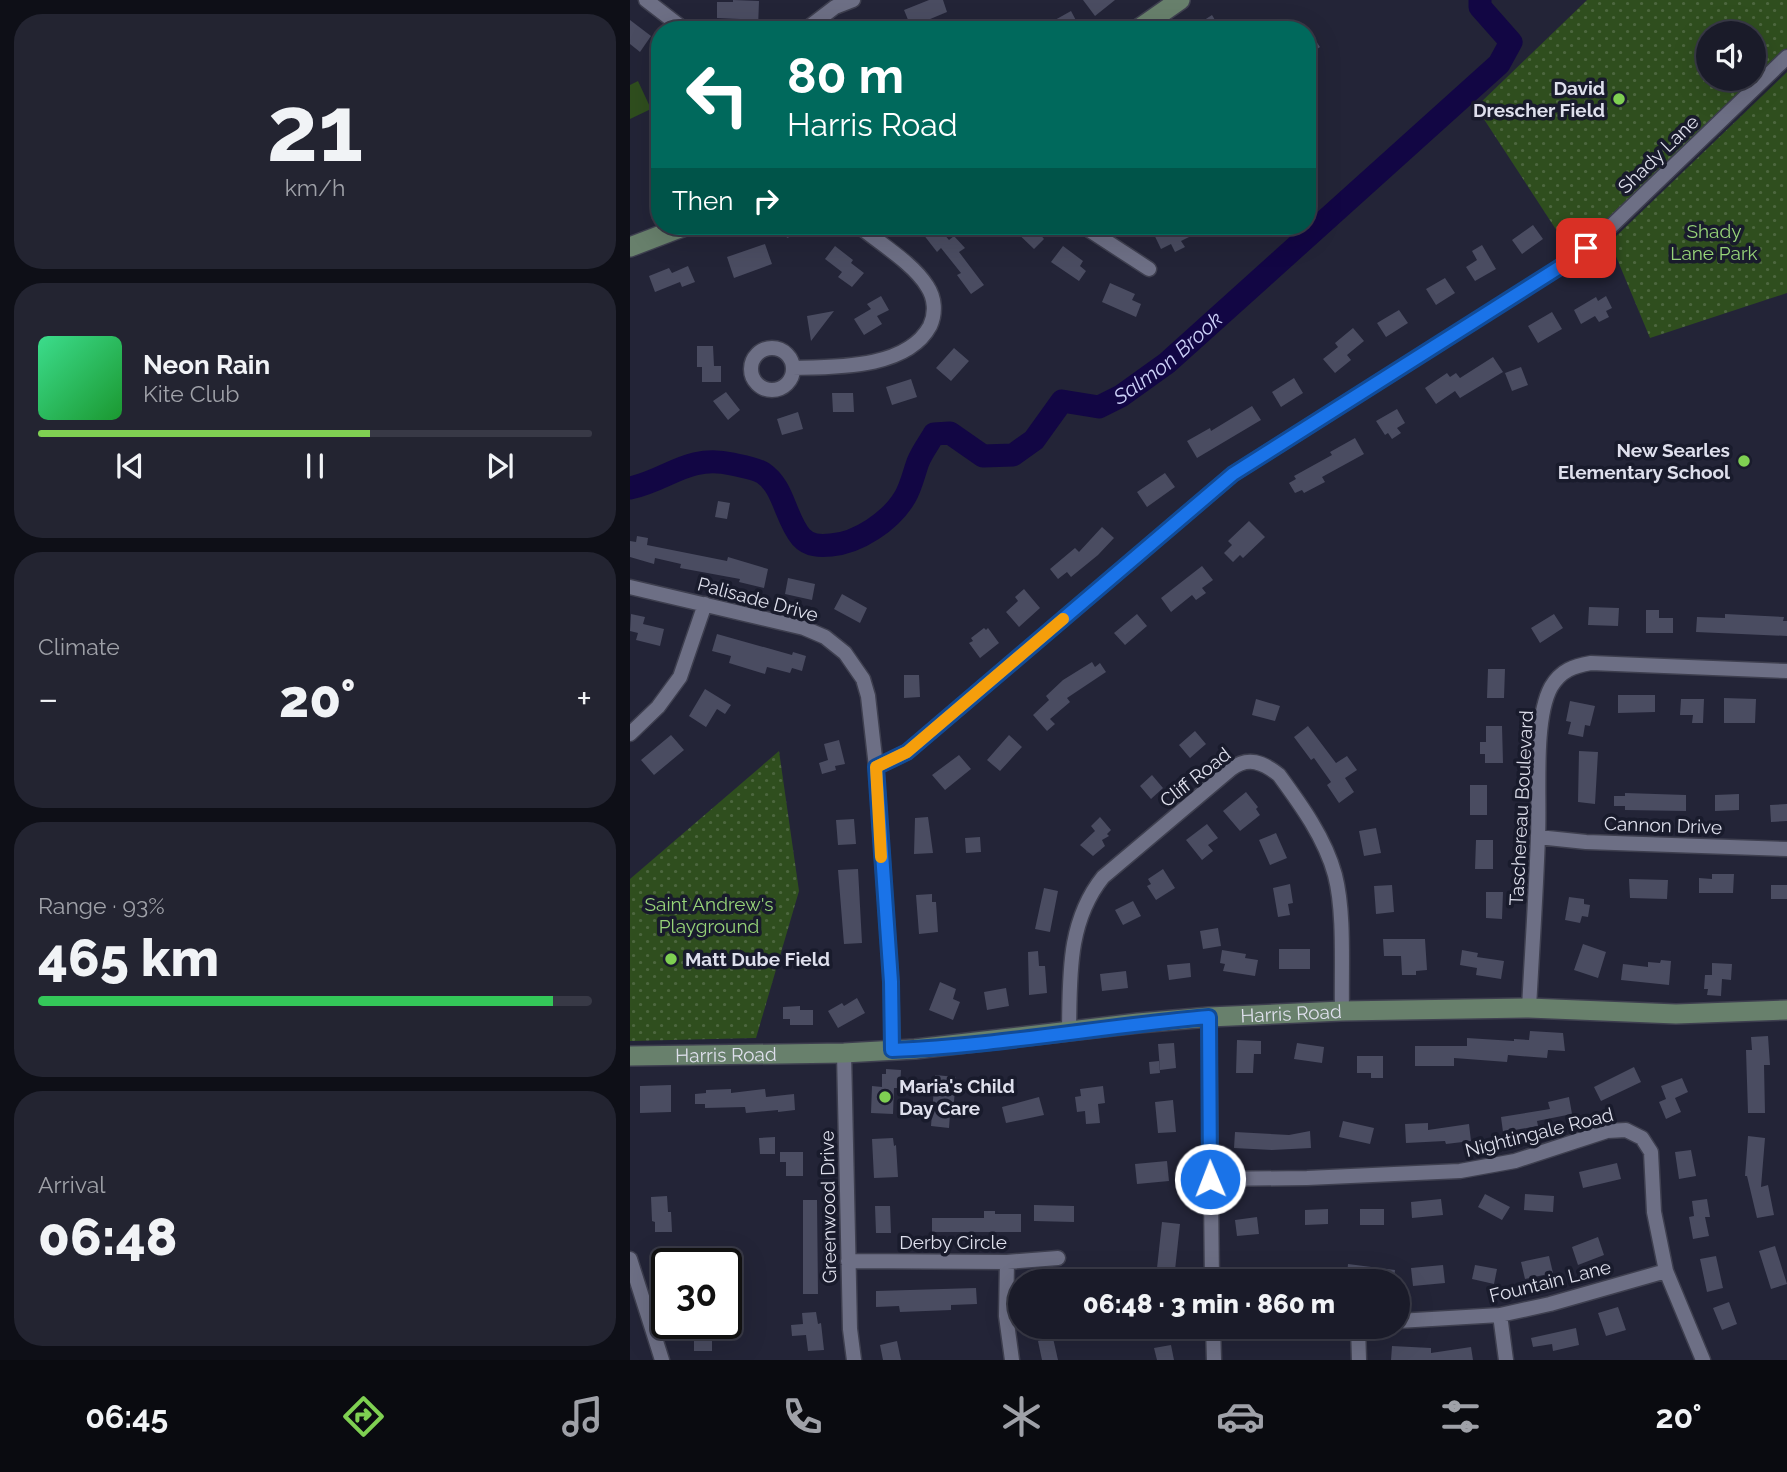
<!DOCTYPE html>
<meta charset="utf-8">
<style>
body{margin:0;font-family:Raleway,sans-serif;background:#232431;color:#f1f3f6;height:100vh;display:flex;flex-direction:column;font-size:26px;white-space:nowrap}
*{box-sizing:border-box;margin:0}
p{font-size:23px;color:#9fa1a8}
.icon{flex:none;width:38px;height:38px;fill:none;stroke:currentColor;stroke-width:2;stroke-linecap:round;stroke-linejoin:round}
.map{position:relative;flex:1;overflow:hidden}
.drawer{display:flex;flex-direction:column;gap:14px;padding:14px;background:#0e0f17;width:630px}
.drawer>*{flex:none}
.guide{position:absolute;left:21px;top:21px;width:665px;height:214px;border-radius:28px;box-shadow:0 7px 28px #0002,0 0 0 2px #383946;background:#00695c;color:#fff;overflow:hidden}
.buttons{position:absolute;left:1066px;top:21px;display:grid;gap:14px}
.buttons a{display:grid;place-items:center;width:70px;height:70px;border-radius:50%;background:#1a1b29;box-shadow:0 7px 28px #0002,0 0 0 2px #383946;font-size:35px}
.speed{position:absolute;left:21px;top:1248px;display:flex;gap:14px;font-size:35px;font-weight:700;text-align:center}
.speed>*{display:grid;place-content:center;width:91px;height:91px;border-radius:50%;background:#1a1b29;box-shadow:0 7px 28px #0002,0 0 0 2px #383946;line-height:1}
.speed .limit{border:4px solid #111;border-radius:10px;background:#fff;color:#111}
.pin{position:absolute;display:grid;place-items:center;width:60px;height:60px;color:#fff;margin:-30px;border-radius:14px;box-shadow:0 4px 10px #0006}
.me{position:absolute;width:77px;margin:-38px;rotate:359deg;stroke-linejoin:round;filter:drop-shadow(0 0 5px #0008)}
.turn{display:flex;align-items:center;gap:24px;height:147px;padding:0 21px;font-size:32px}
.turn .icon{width:91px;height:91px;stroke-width:2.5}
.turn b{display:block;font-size:49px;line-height:60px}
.then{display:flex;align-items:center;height:66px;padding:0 21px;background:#0003;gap:14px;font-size:26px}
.big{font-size:52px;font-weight:800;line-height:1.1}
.drawer .tile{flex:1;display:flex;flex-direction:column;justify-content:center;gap:10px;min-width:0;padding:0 24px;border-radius:28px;background:#232431}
.drawer .dial{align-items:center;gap:0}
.dial b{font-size:91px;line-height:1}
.song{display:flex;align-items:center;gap:21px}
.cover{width:84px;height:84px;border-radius:10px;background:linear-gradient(135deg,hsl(150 70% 55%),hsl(130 70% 35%))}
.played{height:7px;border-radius:4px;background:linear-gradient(90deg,#7fd052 60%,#383946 60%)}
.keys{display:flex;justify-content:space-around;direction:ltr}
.heat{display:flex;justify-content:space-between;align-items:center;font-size:38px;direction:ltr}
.charge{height:10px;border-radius:5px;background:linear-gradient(90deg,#34c759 93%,#383946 0)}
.trip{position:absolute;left:378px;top:1269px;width:402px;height:70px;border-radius:35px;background:#1a1b29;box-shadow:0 7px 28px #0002,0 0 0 2px #383946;font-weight:800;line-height:70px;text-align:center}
.tabs{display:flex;height:112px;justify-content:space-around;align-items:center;background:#0a0b10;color:#9fa1a8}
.tabs .icon{width:49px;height:49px}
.tabs .on{color:#7fd052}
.tabs b{font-size:32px;color:#f1f3f6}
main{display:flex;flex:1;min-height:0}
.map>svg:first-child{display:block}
.green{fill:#2f4e1e}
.park{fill:url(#park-dots);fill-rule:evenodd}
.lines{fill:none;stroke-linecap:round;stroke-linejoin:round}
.river{stroke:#120644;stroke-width:23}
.building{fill:#4a4c61}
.street-casing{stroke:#3e3f4f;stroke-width:17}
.secondary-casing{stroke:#3e3f4f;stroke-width:22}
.street{stroke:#6d6f85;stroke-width:14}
.secondary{stroke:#68806c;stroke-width:19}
.route-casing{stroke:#114b97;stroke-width:18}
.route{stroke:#1a73e8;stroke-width:12}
.slow{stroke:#f59e0b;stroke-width:12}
.poi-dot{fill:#7fd052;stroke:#191b2c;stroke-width:2.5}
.labels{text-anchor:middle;stroke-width:7;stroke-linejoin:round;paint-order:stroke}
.poi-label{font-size:19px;font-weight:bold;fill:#dedfec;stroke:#191b2c;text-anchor:end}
.street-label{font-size:19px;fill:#dedfec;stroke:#191b2c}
.park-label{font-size:19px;fill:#97d479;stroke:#191b2c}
.water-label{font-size:21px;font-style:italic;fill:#cbcff7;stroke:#191b2c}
</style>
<main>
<section class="drawer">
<div class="tile dial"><b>21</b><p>km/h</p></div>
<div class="tile">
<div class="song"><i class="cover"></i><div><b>Neon Rain</b><p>Kite Club</p></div></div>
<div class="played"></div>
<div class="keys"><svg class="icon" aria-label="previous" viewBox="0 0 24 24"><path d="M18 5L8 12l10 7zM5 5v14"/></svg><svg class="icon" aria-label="pause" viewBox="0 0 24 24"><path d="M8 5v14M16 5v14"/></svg><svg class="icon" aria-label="next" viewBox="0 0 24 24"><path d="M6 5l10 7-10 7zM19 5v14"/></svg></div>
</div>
<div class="tile"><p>Climate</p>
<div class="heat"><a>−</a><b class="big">20°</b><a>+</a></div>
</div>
<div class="tile"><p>Range · 93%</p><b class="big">465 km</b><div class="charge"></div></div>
<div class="tile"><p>Arrival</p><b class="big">06:48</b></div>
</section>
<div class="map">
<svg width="1157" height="1360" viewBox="0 0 1157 1360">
<defs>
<pattern id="park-dots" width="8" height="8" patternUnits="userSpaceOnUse" patternTransform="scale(1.75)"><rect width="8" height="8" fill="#2f4e1e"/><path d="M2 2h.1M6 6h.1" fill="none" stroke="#4d673f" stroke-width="1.8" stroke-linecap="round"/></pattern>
</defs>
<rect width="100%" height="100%" fill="#232437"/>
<path class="green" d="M8,81L21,109L0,119V85Z"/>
<path class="park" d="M957,0H1157V48L971,226L940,251L846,107ZM1078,33H1124V79H1078Z
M1157,72V293L1020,338L980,242Z
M149,751L169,891L126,1038L0,1041V879Z"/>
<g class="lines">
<path class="river" id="s1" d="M0,488C38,480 58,454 102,464C111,466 125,468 133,473C154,487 155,518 171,537C179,546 190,546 201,545C228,543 261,521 275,497C281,487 284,473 288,462C292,452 299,443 304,434L320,433L353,456L383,455L404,440L432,401L469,407L491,396L537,363L869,64L881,42L850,7V0"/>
</g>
<path class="building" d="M103,0L129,1L128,28H110V19L87,18V2H103Z
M299,0H313L317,12L281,27L274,10Z
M453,0H485L465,16Z
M441,11L449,26L442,30H407Z
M582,15L591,30H559Z
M0,20L21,36L10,52L0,44Z
M677,28L690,47L677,56Z
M903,225L913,239L892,254L882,240Z
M153,226H164L167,234L157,238Z
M303,226H307L319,240L324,236L335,248L329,252L354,285L341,294L327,275L331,273L311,248L307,252L293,234Z
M380,226H415L408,232L414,239L404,249Z
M520,226H541L544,233L554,228L559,237L551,241L555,247L545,252L541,244L531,249Z
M135,244L142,264L104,278L97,257Z
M852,245L866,269L845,281L836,267L847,260L842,251Z
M205,246L223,260L221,263L234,273L222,287L208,277L212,272L195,259Z
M433,246L453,261L450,266L456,271L449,281L421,262Z
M58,266L65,282L52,287L50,282L25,292L19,276L39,268L42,273Z
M815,278L825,293L806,305L796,289Z
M480,283L505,294L502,300L511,304L506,317L472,302Z
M251,296L259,310L247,316L252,324L234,335L224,319L241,309L237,304Z
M976,296L982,308L976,311L979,317L969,322L965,316L951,324L944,310L966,297L968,301Z
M769,310L778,323L756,337L747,323Z
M204,311L181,341L177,316Z
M922,312L932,329L908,343L898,326Z
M723,328L734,341L717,355L721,360L705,373L693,359L708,347L705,343Z
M67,346H83L84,366H91V382H72V367H67Z
M324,348L339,361L321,381L306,368Z
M863,357L873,372L830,398L825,391L806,404L795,388L817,373L820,377L826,373L830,378Z
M891,367L898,385L882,391L875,373Z
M664,378L673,393L651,407L642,392Z
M281,379L287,397L262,405L256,387Z
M96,392L110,410L98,420L83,401Z
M202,393H223L224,412H203Z
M622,406L631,420L567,458L557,441L580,428L581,431Z
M767,409L775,423L767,428L771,433L762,439L758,433L755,435L746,421Z
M168,412L173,429L152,435L147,419Z
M725,438L734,454L692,477L695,482L674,493L672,490L665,493L659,483L666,479L664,476L702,455L700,452Z
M535,473L545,487L517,507L507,492Z
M88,501L100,503L97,519L85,517Z
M619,521L635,537L613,558L610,555L603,562L594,553L602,545L598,541Z
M472,527L484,538L468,555L441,577L437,572L428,579L420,569L445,548L449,552Z
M7,536L18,538L17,545L97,561L98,557L138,569L134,588L109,582L110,579L50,568L51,564L25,558L24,564L0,557V541L6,542Z
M572,566L583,580L572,588L576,593L566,600L562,595L541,612L531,598Z
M158,578L185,584L182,600L155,594Z
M394,589L410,608L389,627L376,612L388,601L385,597Z
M212,594L237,608L230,623L204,609Z
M959,607L989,608L988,626L958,625Z
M1016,610H1029V618H1043V633H1016Z
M1,614L15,617L13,624L34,629L30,646L6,640L8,633L0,631Z
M507,614L517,626L495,645L484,633Z
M924,614L933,628L910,643L901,628Z
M1095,614L1154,617L1153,621H1157V636L1066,632L1067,617L1095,618Z
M354,628L356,630L358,628L369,643L350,658L339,643L343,641L341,638Z
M87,634L162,655L163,652L176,656L172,671L162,668L160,673L137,667L135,674L99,663L101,656L82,651Z
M462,662L465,667L470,663L476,672L437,698L440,702L420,719L425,724L417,731L403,715L419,700L416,696L433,680Z
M858,669H875L874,698H857Z
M274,675H289L290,697L274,698Z
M75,689L101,705L95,714L87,709L76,727L59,716Z
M988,695H1025V712L988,713Z
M1094,698L1126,699L1125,723H1094Z
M626,699L650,706L645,721L622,715Z
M1051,699H1074L1073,723H1062L1063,715H1050Z
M940,701L965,706L960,726L955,725L953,737L938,734L941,722L936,721Z
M678,726L706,763L717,756L727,770L715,778L724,792L709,803L697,785L701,782L684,758L681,760L664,737Z
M856,726H872L873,763H855V754H850V742H856Z
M565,731L576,744L560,758L549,745Z
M41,735L54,750L24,775L11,760Z
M379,735L392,747L370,771L357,760Z
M209,740L215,764L205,766L206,770L192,774L189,763L198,760L194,744Z
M949,751L968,752L965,804L948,802Z
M329,755L341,769L315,790L302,775Z
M522,775L533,788L521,799L510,786Z
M840,785H857V815H840Z
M616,792L628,807L626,809L630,815L610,831L593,811Z
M995,793L1056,795V811L995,810V806H984V796H995Z
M1109,794V810L1085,811V795Z
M1157,804V821L1141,822L1140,805Z
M298,817L303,853L284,854L285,818Z
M470,817L481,830L477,834L479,836L472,840L475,846L463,856L450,845L465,831L461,826Z
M224,819L226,844L208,845L206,820Z
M577,824L588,838L578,845L583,851L572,860L556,840Z
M746,828L751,853L734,856L729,831Z
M646,833L657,858L640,865L629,840Z
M350,837L351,852L336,853L335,838Z
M846,840H863V869H845Z
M228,869L232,943L214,944L208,870Z
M533,869L545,888L526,900L517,886L521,884L518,879Z
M1082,874H1104L1103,893H1069V878L1082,879Z
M999,879L1038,880L1037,899L1000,898Z
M660,884L663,903L658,904L660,915L648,917L643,888Z
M762,885L764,912L746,914L744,886Z
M1141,885H1157V899H1141Z
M414,888L428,891L420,932L405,929Z
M856,892H873L872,919L856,918Z
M302,894V902H306L308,932L289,934L286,895Z
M939,897L954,899V904L960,905L958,917L952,916L950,923L935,920Z
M503,901L511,916L493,925L485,910Z
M588,928L591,946L573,949L570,931Z
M753,939H795L797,970L786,971V975H772L771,956H754Z
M953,944L976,952L968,978L944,970Z
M649,949H680V969H649Z
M592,950L616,954L615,958L628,960L625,976L593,971L595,964L590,963Z
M832,950L848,953L847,957L874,961L871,979L846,975L847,968L830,965Z
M408,951L409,966H415L417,993L399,995L398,952Z
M1031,960L1041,961L1039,985L991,980L993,964L1018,967V962L1030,963Z
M560,963L561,977L539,980L537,965Z
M1082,963L1102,964L1101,980L1092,979L1091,996L1077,995L1078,989H1074L1075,975H1082Z
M496,971L498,988L472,991L470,974Z
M310,982L326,989L323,999L330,1002L323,1020L299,1010Z
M376,988L379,1006L357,1010L354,992Z
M227,998L235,1013L208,1028L198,1011L212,1003L214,1006Z
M170,1006V1010H183V1025H160V1019H153V1007Z
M900,1031L933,1033L935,1051L918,1050L917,1058L878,1055L877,1062L824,1058V1066H785V1046H837V1038L884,1041V1039L899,1040Z
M1138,1036L1140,1065H1134L1135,1113H1118L1116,1050H1122L1121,1037Z
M607,1040L631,1041V1054H624L623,1073H606Z
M544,1043L546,1068L530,1070L528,1044Z
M667,1043L694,1047L692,1063L664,1059Z
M727,1056H753V1078H741V1073H727Z
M529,1061L530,1073L520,1074L519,1062Z
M1004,1067L1011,1082L971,1101L964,1087Z
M256,1069L271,1070L270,1088H264L263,1114L241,1113L242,1086L252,1087V1074H256Z
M305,1075L326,1077L323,1114H320L319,1128L301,1126Z
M1052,1078L1058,1092L1045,1098L1051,1112L1036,1119L1029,1102L1036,1099L1031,1086Z
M41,1085V1112L10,1113V1086Z
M473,1086L475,1103L468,1104L470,1123L456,1124L455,1111L447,1112L445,1097L451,1096L450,1089Z
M101,1089V1093L135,1089L136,1097L164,1094L165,1110L148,1112V1110L116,1113L115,1107L75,1108V1104H65V1094L76,1093V1090Z
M409,1097L414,1115L376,1123L372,1107Z
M939,1097L942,1114L907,1121L908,1126L873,1132L871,1117L920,1109L918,1102Z
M543,1100L546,1132L528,1133L525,1102Z
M713,1121L744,1128L740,1144L709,1137Z
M798,1123V1130L839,1124L841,1141L816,1144L815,1141L776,1143L775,1124Z
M680,1131L681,1148L642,1150L604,1148L605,1132L659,1135Z
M1118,1136L1135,1138L1131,1187L1138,1185L1144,1215L1127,1218L1117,1176H1115Z
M145,1137V1154H130L129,1138Z
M263,1138L264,1146L266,1145L268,1177L244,1178L242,1139Z
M1061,1150L1066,1176L1049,1179L1045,1152Z
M150,1152H173V1176H156V1162H150Z
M537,1161L539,1181L507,1184L505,1164Z
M987,1163L991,1179L953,1188L949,1172Z
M855,1194L880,1207L872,1220L848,1207Z
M895,1194L924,1196L923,1212L894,1210Z
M37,1196L38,1212H41L42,1232H25V1222L22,1221L21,1197Z
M811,1199L813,1215L782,1218L781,1202Z
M1077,1199L1080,1217H1075L1079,1236L1063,1239L1059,1217L1064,1216L1062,1201Z
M173,1200H187L188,1294H173Z
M404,1205L444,1206V1222L404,1221Z
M245,1206H260L261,1233H246Z
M698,1209V1224L675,1225V1210Z
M730,1209H754V1225H730Z
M354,1211H365V1214H391V1232H302V1218H354Z
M627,1217L629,1234L607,1236L605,1220Z
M532,1222L550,1224L545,1270L527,1268Z
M968,1237L974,1255L948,1265L942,1247Z
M1145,1246L1157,1284L1141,1289L1129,1251Z
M62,1250L63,1264H45V1251Z
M919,1256L923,1273L895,1279L891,1262Z
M1086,1256L1093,1288L1077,1292L1070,1259Z
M718,1264L765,1270L764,1281H677L679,1269L717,1275Z
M813,1265L815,1283L783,1286L781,1268Z
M845,1265L867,1269L864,1284L842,1279Z
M346,1288L347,1304L321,1305V1310L270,1312L269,1306L246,1307V1291Z
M1099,1302L1107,1324L1092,1330L1083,1308Z
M988,1307L996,1330L976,1336L968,1313Z
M186,1312L188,1324L191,1323L194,1350L178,1351L176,1335L162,1336L161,1325L173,1324L172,1313Z
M64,1323H82V1351H64Z
M946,1328L949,1345L923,1351L922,1344L903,1347L901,1338Z
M423,1338L428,1360H412L408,1341Z
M267,1341L271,1360H253L250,1345Z
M541,1345L544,1360H527L524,1348Z
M762,1346L801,1348V1353L841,1347L843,1360H761Z"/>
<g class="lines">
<defs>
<path id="street" d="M16,0L55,30
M175,30L205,7L223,0
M453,226L519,269
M121 369a21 21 0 1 1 42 0a21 21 0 1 1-42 0Z
M163,368C204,367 277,369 300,326C306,313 305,298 297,286C283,263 249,243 229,226
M0,587L174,628L195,637L215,653L233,679L238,696L246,767L261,982L263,1050
M0,734L28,707L50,677L75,604
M246,767L277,752L603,474L941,260L972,235L1157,57
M908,837L956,842L1157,849
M899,1008C902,951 906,894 908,836C910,797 903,720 921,687C931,670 944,666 961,663L1157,671
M579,1017L582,1281
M439,1031C440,977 437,922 473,877L601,769C618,756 633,762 649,775C671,805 695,838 705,875C715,914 711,969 712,1011
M214,1053L220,1329L224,1360
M580,1179L677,1178L830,1171L885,1161L977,1131L996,1130L1012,1138L1021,1152L1024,1212L1036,1271L1073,1360
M0,1259L32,1360
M218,1261L377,1262L428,1258
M377,1262L376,1316L382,1360
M870,1315L876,1360
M768,1321L870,1315L920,1304L1036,1271
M583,1326L584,1360
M728,1326L729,1360"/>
<g id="secondary">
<path d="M507,30L550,0"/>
<path d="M0,247L55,226"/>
<path id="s2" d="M0,1056L214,1053L285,1049L508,1023L579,1017L712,1011L899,1008L1046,1014L1157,1010"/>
</g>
</defs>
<use href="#street" class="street-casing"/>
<use href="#secondary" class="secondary-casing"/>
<use href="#street" class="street"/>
<use href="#secondary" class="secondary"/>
</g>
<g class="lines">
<defs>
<path id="route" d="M580,1179L579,1017C473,1026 368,1046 262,1050L261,982L246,767L277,752L603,474L941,260L956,248"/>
</defs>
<use href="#route" class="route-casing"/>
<use href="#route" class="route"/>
<path class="slow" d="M251,857L246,767L277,752L433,619"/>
</g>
<g class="poi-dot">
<circle cx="989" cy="99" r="7"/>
<circle cx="1114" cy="461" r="7"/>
<circle cx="41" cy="959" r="7"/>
<circle cx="255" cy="1097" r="7"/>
</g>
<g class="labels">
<g class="poi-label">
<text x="975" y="95">David<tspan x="975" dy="22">Drescher Field</tspan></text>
<text x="1100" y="457">New Searles<tspan x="1100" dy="22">Elementary School</tspan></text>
<text x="55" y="966" text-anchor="start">Matt Dube Field</text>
<text x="269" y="1093" text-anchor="start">Maria's Child<tspan x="269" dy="22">Day Care</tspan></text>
</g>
<g class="street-label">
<text transform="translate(1028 154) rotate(-44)" y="7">Shady Lane</text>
<text transform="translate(128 599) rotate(15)" y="7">Palisade Drive</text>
<text transform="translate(565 777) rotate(-38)" y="7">Cliff Road</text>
<text transform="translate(891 808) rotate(-87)" y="7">Taschereau Boulevard</text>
<text transform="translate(1033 825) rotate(2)" y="7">Cannon Drive</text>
<text dy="7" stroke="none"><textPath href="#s2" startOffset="663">Harris Road</textPath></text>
<text dy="7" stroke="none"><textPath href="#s2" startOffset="96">Harris Road</textPath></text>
<text transform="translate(909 1132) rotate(-14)" y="7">Nightingale Road</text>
<text transform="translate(198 1207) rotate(-91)" y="7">Greenwood Drive</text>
<text x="323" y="1249">Derby Circle</text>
<text transform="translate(920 1281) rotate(-14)" y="7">Fountain Lane</text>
</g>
<g class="park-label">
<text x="1084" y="238">Shady<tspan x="1084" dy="22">Lane Park</tspan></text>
<text x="79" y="911">Saint Andrew's<tspan x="79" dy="22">Playground</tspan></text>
</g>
<g class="water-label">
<text dy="7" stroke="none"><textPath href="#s1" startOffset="690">Salmon Brook</textPath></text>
</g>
</g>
</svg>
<div class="buttons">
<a><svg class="icon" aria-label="sound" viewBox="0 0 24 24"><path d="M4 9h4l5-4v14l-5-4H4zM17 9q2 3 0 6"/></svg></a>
</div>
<div class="speed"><div class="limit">30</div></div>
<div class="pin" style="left:956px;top:248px;background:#d93025"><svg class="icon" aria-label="arrive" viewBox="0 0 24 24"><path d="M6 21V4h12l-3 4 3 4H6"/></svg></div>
<svg class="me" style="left:580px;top:1179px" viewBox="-20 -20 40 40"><circle r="17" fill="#1a73e8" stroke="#fff" stroke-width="3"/><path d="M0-11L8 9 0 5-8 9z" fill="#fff"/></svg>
<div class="trip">06:48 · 3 min · 860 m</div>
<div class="guide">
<div class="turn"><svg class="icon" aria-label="left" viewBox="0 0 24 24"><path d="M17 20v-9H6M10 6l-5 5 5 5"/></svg><div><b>80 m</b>Harris Road</div></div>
<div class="then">Then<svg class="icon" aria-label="right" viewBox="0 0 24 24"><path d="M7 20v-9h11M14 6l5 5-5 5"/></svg></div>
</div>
</div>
</main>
<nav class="tabs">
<b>06:45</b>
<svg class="icon on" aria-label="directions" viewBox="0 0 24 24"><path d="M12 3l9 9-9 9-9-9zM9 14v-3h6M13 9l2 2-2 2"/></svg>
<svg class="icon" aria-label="music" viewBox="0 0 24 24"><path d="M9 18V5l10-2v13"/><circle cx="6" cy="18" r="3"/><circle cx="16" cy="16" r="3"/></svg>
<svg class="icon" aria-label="phone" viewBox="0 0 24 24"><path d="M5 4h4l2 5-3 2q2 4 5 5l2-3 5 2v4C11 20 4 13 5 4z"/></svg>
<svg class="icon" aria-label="climate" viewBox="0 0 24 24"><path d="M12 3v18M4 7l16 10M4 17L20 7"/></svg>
<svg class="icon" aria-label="car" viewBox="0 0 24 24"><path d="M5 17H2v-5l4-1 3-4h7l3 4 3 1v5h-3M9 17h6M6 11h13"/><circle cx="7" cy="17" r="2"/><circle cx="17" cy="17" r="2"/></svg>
<svg class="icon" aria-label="filters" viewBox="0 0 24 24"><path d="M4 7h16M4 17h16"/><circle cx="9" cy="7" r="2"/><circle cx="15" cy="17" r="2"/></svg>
<b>20°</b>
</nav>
